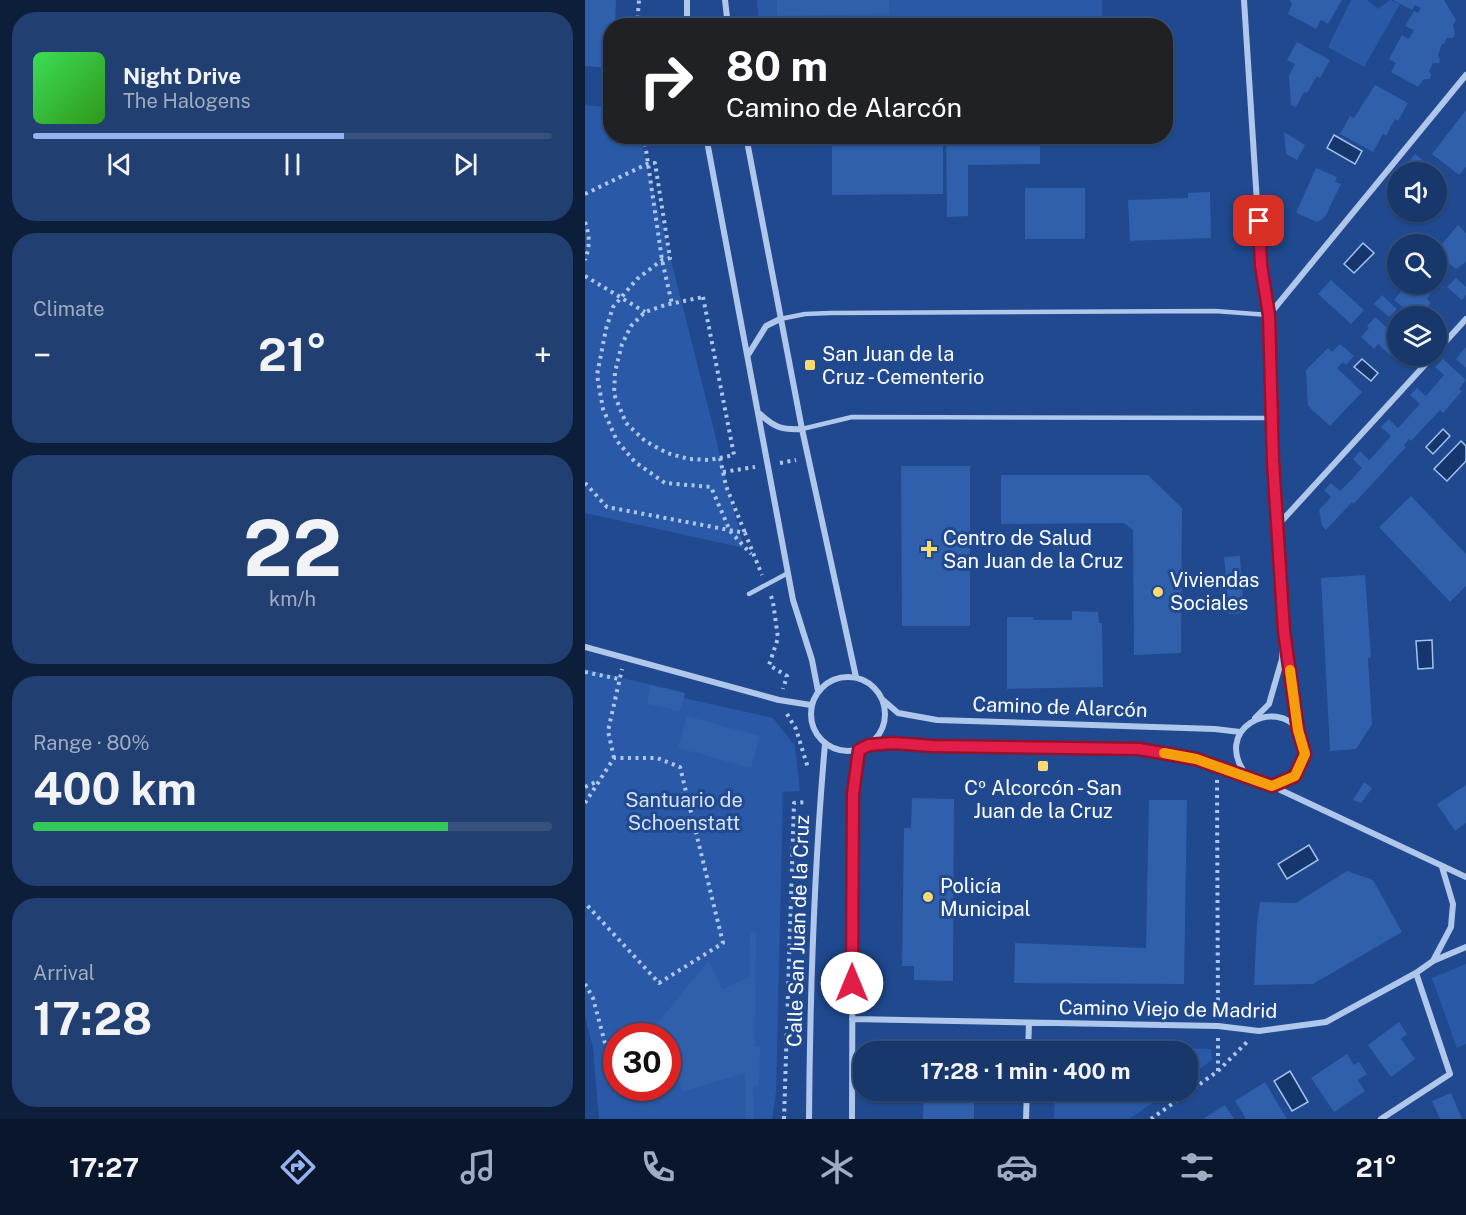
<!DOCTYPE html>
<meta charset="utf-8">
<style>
body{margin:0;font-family:"Public Sans",sans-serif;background:#213f71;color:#f1f3f6;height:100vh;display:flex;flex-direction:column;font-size:22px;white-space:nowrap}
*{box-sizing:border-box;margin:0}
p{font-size:20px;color:#9facc1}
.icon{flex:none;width:33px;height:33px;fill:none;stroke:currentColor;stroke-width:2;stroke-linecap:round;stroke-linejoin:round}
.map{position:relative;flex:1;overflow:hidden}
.side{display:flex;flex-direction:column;gap:12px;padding:12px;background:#0d1e3b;width:585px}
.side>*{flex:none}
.top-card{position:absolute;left:18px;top:18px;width:570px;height:126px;border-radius:24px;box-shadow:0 2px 4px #0004,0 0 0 2px #36517e;background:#202124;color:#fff;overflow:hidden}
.fabs{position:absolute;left:802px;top:162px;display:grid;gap:12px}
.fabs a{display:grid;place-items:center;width:60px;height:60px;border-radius:50%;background:#18376b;box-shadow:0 2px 4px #0004,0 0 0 2px #36517e;font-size:30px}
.speed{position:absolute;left:18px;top:1023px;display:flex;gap:12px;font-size:30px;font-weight:700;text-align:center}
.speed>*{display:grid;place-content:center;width:78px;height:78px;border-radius:50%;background:#18376b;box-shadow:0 2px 4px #0004,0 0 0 2px #36517e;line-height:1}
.speed .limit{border:9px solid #d22;background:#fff;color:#111}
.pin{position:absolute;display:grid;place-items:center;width:51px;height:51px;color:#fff;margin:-26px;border-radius:12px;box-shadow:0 3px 9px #0006}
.me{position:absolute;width:66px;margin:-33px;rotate:0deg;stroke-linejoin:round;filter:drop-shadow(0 0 4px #0008)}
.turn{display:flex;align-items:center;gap:21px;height:126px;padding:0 24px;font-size:27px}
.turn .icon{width:78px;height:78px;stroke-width:2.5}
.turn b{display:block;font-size:42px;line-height:51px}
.big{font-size:45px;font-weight:700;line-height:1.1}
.side .tile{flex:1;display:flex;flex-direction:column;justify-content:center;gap:9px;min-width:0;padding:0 21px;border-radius:24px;background:#213f71}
.side .dial{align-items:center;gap:0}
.dial b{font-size:78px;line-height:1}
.song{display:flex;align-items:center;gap:18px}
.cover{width:72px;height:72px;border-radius:9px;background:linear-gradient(135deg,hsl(130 70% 55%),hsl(110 70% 35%))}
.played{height:6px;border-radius:3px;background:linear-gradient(90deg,#95b2f1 60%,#36517e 60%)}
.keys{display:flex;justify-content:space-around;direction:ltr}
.heat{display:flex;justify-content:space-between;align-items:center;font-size:33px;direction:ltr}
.charge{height:9px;border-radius:4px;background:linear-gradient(90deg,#34c759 80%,#36517e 0)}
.trip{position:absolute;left:268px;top:1041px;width:345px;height:60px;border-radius:24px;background:#18376b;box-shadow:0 2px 4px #0004,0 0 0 2px #36517e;font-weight:700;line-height:60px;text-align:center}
.menu{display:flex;height:96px;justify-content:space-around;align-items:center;background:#0a162b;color:#9facc1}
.menu .icon{width:42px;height:42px}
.menu .selected{color:#95b2f1}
.menu b{font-size:27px;color:#f1f3f6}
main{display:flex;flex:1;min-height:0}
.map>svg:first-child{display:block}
.green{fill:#2a5aa7;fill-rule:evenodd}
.water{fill:#16366e;stroke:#a3c1ee;stroke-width:1.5}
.building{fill:#305fac}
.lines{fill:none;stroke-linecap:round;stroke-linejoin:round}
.path{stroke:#b0c7ec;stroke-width:4;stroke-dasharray:3 4.5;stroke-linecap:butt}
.lane{stroke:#b0c7ec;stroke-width:4.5}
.street{stroke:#b0c7ec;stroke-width:6}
.route-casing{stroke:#92132f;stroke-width:15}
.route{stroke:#e11d48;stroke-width:10}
.slow{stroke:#f59e0b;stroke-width:10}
.poi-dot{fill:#f9db71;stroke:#20498f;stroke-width:2}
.labels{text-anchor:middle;stroke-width:6;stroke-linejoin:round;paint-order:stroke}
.poi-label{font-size:20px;fill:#fff;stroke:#20498f;text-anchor:start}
.street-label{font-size:20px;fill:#fff;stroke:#20498f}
.park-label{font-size:20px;fill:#d5e3f9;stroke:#20498f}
</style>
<main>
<section class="side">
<div class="tile">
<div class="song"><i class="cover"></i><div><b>Night Drive</b><p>The Halogens</p></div></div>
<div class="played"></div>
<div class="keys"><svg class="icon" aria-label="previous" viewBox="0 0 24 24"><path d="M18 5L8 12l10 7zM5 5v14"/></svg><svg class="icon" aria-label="pause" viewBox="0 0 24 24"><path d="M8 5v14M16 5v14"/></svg><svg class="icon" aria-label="next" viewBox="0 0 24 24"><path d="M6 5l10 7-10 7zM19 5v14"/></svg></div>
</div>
<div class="tile"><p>Climate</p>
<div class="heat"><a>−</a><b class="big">21°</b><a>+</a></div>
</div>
<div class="tile dial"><b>22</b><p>km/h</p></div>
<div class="tile"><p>Range · 80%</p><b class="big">400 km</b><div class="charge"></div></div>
<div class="tile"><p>Arrival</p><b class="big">17:28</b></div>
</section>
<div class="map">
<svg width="881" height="1119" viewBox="0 0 881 1119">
<rect width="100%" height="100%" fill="#20498f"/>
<path class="green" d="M172,0H517V25H174Z
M766,0H782L793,9L805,0L815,4L779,67L743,47Z
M0,105L25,107L26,136L55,137L131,438L135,458L159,548L0,513Z
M0,669L100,693L99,698L188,718L210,746L215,791L198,792L191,1092L187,1119H14L8,1048L0,1017ZM32,1036H82V1088H32Z
M881,964V1044L872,1048L847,978Z
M471,1045L626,1049L627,1060L603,1077V1052H471Z
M470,1091V1090L584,1091L544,1119H469Z"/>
<path class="water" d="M749,135L777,151L770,164L742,148Z
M778,243L789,253L769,273L759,264Z
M777,359L793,373L786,381L769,367Z
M858,429L865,436L848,454L841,447Z
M876,441L881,446V461L862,481L849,469Z
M847,640L848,668L833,669L831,641Z
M724,845L733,860L702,879L693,864Z
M705,1071L723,1102L707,1111L689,1081Z"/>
<path class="building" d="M0,0H31L30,26H26V68L0,66Z
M192,0H304V14L192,16Z
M704,0H757L743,24L736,20L731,29L703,14L707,4Z
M808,0H859L871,20L868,25L870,34L868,38H862L859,44H857L853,55L855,60L854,63H848L844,71L846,75L845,79H839L833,87L806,72L811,63L804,59L817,35L824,39L829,30L820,26L829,11L833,13L836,8L830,5L827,10Z
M712,42L745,60L735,78L732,76L722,93L719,92L711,107L706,105L704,76L710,64L702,60Z
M790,85L823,103L813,121L810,119L801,136L798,134L788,152L755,134L765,116L769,118Z
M881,110V167L874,175L847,154Z
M699,132L720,145L712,160L701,154Z
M361,136H455V164L383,165V216L362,217Z
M358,143V194L247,195V145Z
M830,154L852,172H823L821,171L824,167L821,165Z
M731,168L752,177L750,182L756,184L740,217L732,222L711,213Z
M440,188H500V239H440Z
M625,192L626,238L545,241L543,200L603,198V193Z
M822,212H849L843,220L840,218L836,223Z
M873,225L881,233V262L871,269L852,254V250Z
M871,278L881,287V295L877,300L862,287Z
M746,280L779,310L766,324L733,294Z
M822,284H842L849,289L842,299L846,303L837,312L835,310L829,316L809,300Z
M797,295L812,309L804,317L789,304Z
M790,317L813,338V349L806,356L793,344L789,349L776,337L784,328L782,326Z
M755,344L769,356L761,365L758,362L752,368L777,392L745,426L723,406L721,370L743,348L747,352Z
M881,347V368L871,359Z
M858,359L881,380L874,389L877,391L858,413L855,410L826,441L824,439L819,445L821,447L775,497L769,504L767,502L741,530L737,526L734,510L746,497L739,490L746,483L755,491L768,478L777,468L768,459L775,451L784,460L790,454L806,436L796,427L804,419L813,428L835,404L825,395L832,388L841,396L859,375L850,367Z
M316,466H385V626H317Z
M416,475H563L597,508L596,653L549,655L548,530L539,523L416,524Z
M826,496L881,554V586L865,602L794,527Z
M655,556L659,613L644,614L639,557Z
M780,575L786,658H783L787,724L771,749L745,751L736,578Z
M487,611L513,612L514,623H517L518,687L422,689V617H449L448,620H487Z
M66,685L100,693L95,711L62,704Z
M102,716L175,736L166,768L93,748Z
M779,782L787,788L776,803L768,800Z
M881,785V823L870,831L852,804Z
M327,798L369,799L368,981L329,980V966H317L319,828H326Z
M564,800H602L599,984L429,983L430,943L561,948Z
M762,871L788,880L817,932L728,984L669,985L672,923L675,902L711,903Z
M171,932L170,1046L175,1047L174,1085L168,1087L169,1119H161L160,1073L97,1092L86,1048H82V1036H62L124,960L137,989L164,977L165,933Z
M814,1022L822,1034L816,1039L830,1059L806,1077L783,1045Z
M762,1054L769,1065L774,1062L782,1074L773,1080L780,1091L749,1112L726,1078Z
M680,1082L702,1119H661L650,1101Z
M339,1090H389V1119H338Z
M866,1093L877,1119H855L847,1101Z
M640,1105L649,1119H618Z"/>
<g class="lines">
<path class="path" d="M52,26L54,0
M59,136L77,260L87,304
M0,194L62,164L70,163L85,258L77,260L52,279L28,307L21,329L12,375L18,409L32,441L50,462L80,483L126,487L145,531L166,554
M0,222C5,236 5,246 0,260
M0,276L60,312
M118,297L149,455L124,460L104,459L82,453L60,441L41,423L29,394L30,372L37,344L46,326L60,312L80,305Z
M135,458L141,486L160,533
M195,463L211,460
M138,472L170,467
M0,483L22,507L160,533L177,575
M186,596L188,602L193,638L184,665L202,676L198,689
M0,672L34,679
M202,714L211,729L223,768
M29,758L23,731L37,669
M632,780L633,1015
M0,787L13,781
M0,803L29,758H72L95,767L138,943L74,983L0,903
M0,984L8,998L21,1047
M633,1071L662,1042
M199,1119L209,803L220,802L221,800
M566,1119L633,1071V1038"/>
<path class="lane" d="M195,319L220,314L245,313L630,311L684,315
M217,429L267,417L686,418
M164,594L203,573"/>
<path class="street" d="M102,0V26
M140,0L143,26
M659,0L676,265L684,315L688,461L699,631L713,730
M121,136L208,600L227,660L233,691
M161,136L217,429L271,677
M684,315L881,75
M852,351L881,319
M163,355L181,326L195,319
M175,414C189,427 196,430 217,429
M693,525L848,356
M0,647L194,700L226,705
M226 714a37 37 0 1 1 74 0a37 37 0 1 1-74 0Z
M298,700L313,713L352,720L630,729L655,732
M670,718L684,704L697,659L698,640
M284,745L308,743L554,749L611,759L687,786L881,877
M664,779C622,727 694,697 713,731C717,737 718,747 720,754L710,776L687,786
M848,961L866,927L868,904L857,867
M267,1019L633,1026L674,1031L741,1022L831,973L848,961L881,947
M443,1052L444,1023
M224,1119C225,994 229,868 240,744
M267,1119L268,794L274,750
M441,1119L442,1090
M796,1119L865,1074L831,973"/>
</g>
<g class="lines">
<defs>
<path id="route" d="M267,983L268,794L274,750L284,745L308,743L348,746L554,749L611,759L687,786L710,776L720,754L713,730L699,631L688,461L684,315L676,265L674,221"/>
</defs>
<use href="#route" class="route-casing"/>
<use href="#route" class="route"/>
<path class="slow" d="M579,753L611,759L687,786L710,776L720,754L713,730L705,670"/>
</g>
<g class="poi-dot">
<rect x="219" y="359" width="12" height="12" rx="3"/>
<path d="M341 540h6v6h6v6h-6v6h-6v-6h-6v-6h6z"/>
<circle cx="573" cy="592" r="6"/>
<rect x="452" y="760" width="12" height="12" rx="3"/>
<circle cx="343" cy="897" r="6"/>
</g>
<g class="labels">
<g class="poi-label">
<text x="237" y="361">San Juan de la<tspan x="237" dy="23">Cruz - Cementerio</tspan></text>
<text x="358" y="545">Centro de Salud<tspan x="358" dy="23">San Juan de la Cruz</tspan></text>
<text x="585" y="587">Viviendas<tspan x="585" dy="23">Sociales</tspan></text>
<text x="458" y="795" text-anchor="middle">Cº Alcorcón - San<tspan x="458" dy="23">Juan de la Cruz</tspan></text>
<text x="355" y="893">Policía<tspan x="355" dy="23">Municipal</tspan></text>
</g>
<g class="street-label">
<text transform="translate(475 707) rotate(2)" y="7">Camino de Alarcón</text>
<text transform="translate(213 931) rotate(-88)" y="7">Calle San Juan de la Cruz</text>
<text transform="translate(583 1009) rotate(1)" y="7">Camino Viejo de Madrid</text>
</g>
<g class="park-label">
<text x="99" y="807">Santuario de<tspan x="99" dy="23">Schoenstatt</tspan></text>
</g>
</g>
</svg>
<div class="fabs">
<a><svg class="icon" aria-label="sound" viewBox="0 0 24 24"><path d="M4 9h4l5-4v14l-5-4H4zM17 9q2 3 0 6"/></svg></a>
<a><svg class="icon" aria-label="search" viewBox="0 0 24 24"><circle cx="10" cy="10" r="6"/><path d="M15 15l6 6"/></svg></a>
<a><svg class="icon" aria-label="layers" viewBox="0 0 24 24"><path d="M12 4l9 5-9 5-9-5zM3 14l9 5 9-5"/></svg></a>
</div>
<div class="speed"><div class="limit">30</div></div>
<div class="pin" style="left:674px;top:221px;background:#d93025"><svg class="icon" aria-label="arrive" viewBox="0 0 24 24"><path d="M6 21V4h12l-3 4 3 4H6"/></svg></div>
<svg class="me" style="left:267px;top:983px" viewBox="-20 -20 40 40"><circle r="19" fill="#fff"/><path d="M0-13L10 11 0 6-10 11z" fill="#e11d48"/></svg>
<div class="trip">17:28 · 1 min · 400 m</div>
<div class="top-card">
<div class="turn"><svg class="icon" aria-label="right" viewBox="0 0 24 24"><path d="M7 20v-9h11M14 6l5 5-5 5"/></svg><div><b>80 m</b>Camino de Alarcón</div></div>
</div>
</div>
</main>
<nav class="menu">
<b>17:27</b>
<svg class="icon selected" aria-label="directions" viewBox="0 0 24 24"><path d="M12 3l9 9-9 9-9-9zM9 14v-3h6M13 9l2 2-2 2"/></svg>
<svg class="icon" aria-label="music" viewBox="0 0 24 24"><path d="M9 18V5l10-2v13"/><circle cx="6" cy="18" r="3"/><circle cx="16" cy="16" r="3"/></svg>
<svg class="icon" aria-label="phone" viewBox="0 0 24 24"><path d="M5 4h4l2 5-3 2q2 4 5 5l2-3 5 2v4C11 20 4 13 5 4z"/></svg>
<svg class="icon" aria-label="climate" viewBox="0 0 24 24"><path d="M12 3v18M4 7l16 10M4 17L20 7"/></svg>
<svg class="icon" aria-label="car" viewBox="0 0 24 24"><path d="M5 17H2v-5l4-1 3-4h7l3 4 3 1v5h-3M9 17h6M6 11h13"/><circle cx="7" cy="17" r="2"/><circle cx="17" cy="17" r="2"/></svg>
<svg class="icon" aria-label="filters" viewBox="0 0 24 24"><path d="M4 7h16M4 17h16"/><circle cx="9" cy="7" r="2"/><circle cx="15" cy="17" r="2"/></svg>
<b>21°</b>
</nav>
